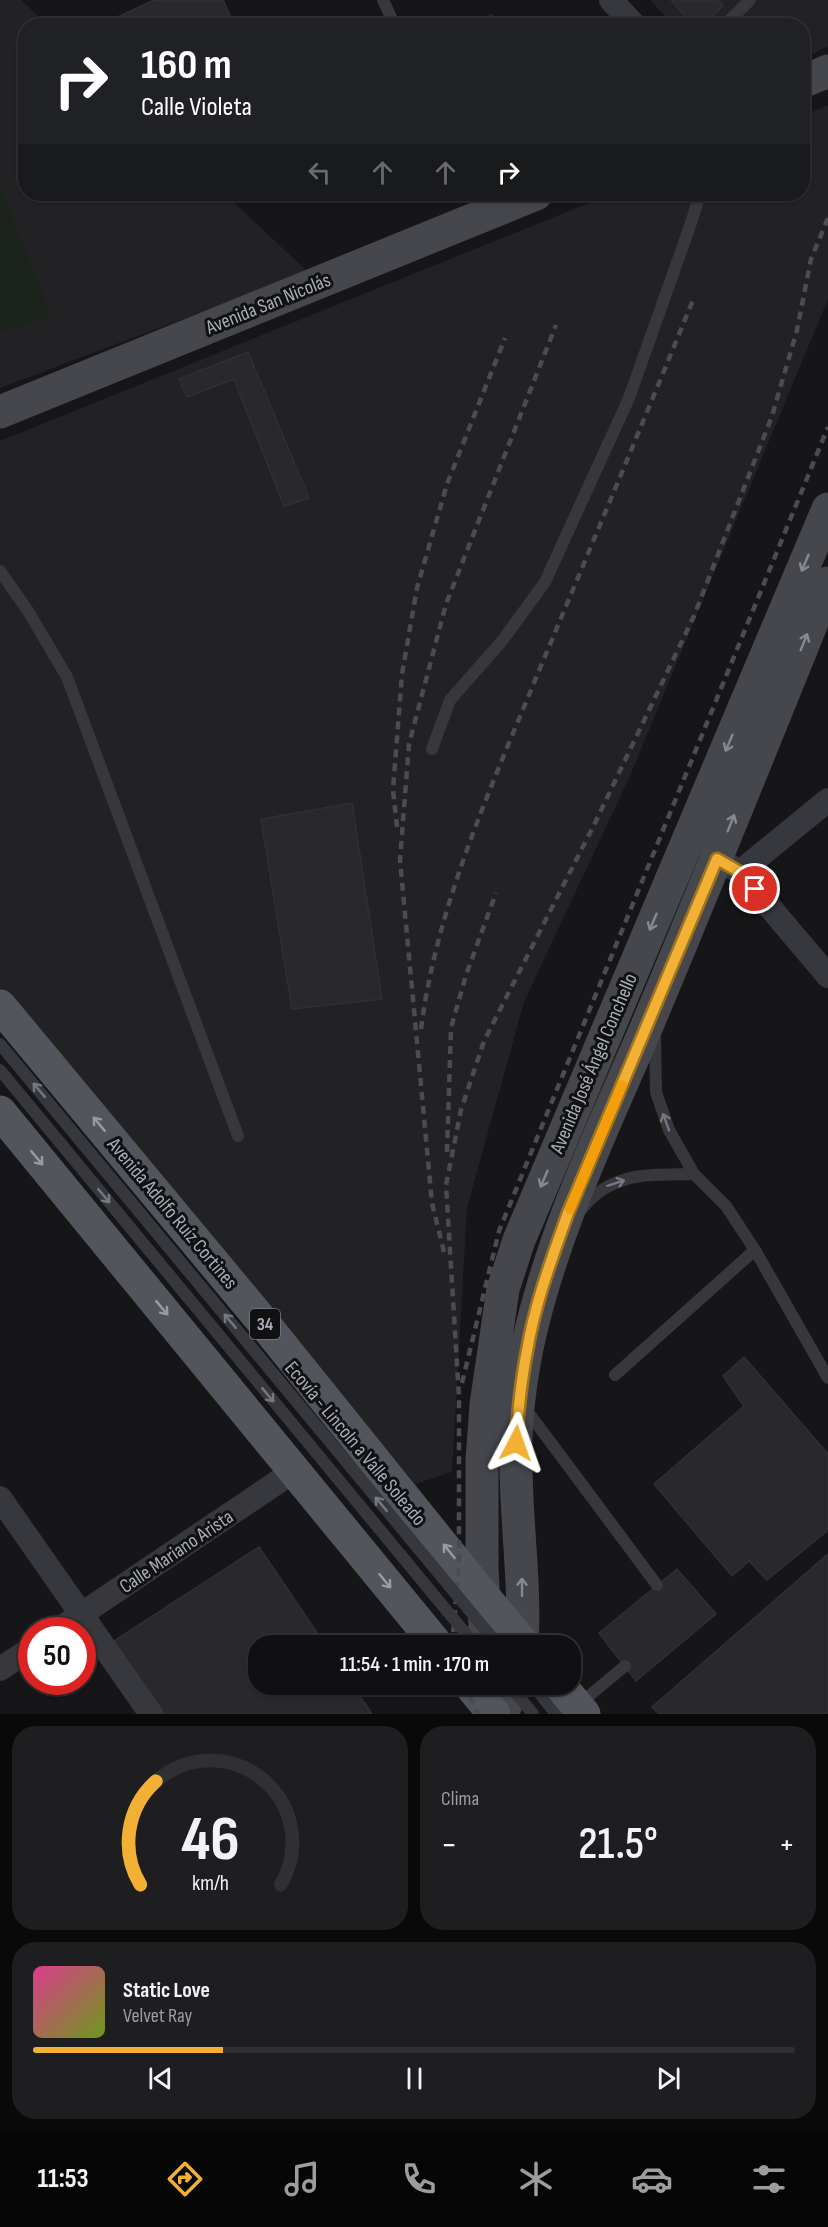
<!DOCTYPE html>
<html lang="es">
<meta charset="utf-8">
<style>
body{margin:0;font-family:"Sofia Sans Condensed",sans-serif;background:#1e1e20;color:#f1f3f6;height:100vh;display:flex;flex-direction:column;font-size:22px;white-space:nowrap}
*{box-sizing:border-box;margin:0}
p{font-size:20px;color:#9c9d9f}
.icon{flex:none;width:33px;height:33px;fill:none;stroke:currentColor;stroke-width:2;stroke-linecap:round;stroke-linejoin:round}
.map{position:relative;height:1714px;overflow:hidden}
.details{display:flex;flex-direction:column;gap:12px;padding:12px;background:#09090a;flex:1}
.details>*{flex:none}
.banner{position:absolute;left:18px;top:18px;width:792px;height:183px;border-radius:24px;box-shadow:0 2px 4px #0004,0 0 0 2px #303032;background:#202124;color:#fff;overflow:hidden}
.speed{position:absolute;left:18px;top:1617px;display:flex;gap:12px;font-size:30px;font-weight:700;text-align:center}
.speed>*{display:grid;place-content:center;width:78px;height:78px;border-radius:50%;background:#101012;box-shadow:0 2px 4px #0004,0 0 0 2px #303032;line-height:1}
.speed .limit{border:9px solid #d22;background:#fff;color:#111}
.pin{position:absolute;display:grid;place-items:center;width:51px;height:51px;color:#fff;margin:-26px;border:3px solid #fff;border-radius:50%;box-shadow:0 2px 6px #0007}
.me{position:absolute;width:66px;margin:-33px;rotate:4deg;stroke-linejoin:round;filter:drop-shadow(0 0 4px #0008)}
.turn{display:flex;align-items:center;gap:21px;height:126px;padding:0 24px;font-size:27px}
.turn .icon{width:78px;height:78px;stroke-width:2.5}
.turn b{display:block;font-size:42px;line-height:51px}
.lanes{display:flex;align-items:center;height:57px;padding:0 24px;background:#0003;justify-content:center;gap:30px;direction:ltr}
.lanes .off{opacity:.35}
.big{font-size:45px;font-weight:600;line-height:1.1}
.details .tile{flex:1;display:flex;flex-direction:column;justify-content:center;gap:9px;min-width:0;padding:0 21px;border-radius:24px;background:#1e1e20}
.details .dial{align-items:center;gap:0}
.dial svg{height:156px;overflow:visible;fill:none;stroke:#303032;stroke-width:7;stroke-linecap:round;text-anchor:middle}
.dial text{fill:#f1f3f6;stroke:none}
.song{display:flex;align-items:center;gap:18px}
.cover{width:72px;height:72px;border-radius:9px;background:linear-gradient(135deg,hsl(330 70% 55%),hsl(80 70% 35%))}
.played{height:6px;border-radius:3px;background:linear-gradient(90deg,#f2b134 25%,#303032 25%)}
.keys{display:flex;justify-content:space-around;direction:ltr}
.heat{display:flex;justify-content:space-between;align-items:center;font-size:33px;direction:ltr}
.details .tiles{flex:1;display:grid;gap:12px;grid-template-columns:1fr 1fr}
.tile:last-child{grid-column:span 2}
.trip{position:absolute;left:248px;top:1635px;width:333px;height:60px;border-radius:24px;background:#101012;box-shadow:0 2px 4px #0004,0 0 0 2px #303032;font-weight:600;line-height:60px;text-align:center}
.tab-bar{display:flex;height:96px;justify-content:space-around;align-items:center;background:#060607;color:#9c9d9f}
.tab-bar .icon{width:42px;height:42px}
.tab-bar .selected{color:#f2b134}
.tab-bar b{font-size:27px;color:#f1f3f6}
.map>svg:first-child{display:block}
.built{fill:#222225}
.green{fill:#1c231d}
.building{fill:#29292c;stroke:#303034;stroke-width:1.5}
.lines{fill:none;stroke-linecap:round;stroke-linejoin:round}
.lane{stroke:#37383d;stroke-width:12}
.street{stroke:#37383d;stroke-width:24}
.secondary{stroke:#45474d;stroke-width:33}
.primary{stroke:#53555c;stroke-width:33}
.rail{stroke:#4a4c52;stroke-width:4.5;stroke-dasharray:8 6;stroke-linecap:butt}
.lane-bridge{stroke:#37383d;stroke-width:12}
.oneway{stroke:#858993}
.oneway2{stroke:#757881}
.oneway3{stroke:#979ba6}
.route-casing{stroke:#9d7322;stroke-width:15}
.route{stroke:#f2b134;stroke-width:10}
.slow{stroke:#f59e0b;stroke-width:10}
.labels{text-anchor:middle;stroke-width:6;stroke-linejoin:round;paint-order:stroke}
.shield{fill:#111113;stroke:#7b7e86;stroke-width:1.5}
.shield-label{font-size:18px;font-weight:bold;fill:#a8adb8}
.street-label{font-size:20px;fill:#a8adb8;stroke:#111113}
</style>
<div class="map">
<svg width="828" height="1714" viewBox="0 0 828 1714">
<rect width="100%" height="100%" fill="#161618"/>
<path class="built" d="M0,0H21L48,25L26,26V194H225L308,272L0,388Z
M650,0H828V46L803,59L802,26L674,25Z
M828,105V299L629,778L524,1002L467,1208L452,1472L415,1484L192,1215L0,988V441L611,194H802L803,116Z"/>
<path class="green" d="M0,184L51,316L0,333Z"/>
<path class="building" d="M154,0H223L235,26H114L111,20Z
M671,0H718L723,6L701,26H694Z
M492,15L496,26H468Z
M248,352L309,498L284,506L234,379L187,397L179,379Z
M352,803L382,999L292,1009L261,819Z
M744,1357L828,1454V1530L767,1580L749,1561L732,1576L654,1484L744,1406L723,1376Z
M259,1547L326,1646H258V1684H352L372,1714H164L114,1641Z
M828,1554V1714H659L652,1707Z
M677,1569L716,1614L636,1681L599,1633Z"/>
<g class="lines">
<path class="lane" d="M383,0L395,26
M724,26L750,0
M0,571L28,611L67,677L238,1136
M432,749L450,700L502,641L545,582L629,398L690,226L700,194
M655,1035L656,1092L669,1130L694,1174L726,1206L755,1250L828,1378
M581,1210C611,1171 649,1175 694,1174
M615,1375L755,1250
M525,1408L657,1585
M532,1684L556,1714
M578,1705L625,1666"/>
<path class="street" d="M611,0L635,26
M717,859L740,872L828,976
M740,872L828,800
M0,1498L151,1714
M58,1630L294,1471
M0,1669L32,1648"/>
<path class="secondary" d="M802,82L828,71
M0,412L536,194
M483,1646L485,1625L482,1569V1460L486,1405L503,1289L519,1240L828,509
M522,1646C526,1578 514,1510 516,1443C516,1411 521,1379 527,1348C551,1234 604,1127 649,1021C710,876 769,729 828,583
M502,1714L515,1684"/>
<path class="primary" d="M0,1006L262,1321L485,1598L525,1646
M0,1112L438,1646
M469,1684L494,1714
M559,1684L584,1714"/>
<path class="rail" d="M397,827L393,790L402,674L417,588L447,484L505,338
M421,1029C437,904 491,788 538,673C590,549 642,425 693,300
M447,1152L451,1028L466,975L496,893
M444,1252L432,1203L400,860L409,744L446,604L556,325
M462,1383L499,1231L828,427
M452,1646L459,1564V1397L446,1185L461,1110L484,1041L595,823L694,616L772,416L797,330L811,259L828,218
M464,1684L478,1714"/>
<path class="lane-bridge" d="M0,1044L499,1646
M0,1070L476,1646
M509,1684L533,1714"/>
</g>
<defs><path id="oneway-shaft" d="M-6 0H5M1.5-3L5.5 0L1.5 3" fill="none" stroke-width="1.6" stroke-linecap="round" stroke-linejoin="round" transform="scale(1.5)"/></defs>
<g class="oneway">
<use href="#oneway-shaft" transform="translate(805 563) rotate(113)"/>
<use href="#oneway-shaft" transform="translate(804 642) rotate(-68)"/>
<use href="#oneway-shaft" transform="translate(729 743) rotate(113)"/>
<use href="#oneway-shaft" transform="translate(731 823) rotate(-68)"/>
<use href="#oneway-shaft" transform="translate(653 922) rotate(113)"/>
<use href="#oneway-shaft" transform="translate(544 1179) rotate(113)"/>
<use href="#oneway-shaft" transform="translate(522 1587) rotate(-90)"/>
</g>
<g class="oneway2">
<use href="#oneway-shaft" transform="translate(39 1090) rotate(-130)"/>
<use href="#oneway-shaft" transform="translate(666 1122) rotate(-110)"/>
<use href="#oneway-shaft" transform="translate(616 1183) rotate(-18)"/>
<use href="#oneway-shaft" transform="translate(104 1196) rotate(50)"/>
<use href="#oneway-shaft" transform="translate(230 1321) rotate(-130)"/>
<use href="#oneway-shaft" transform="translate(268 1395) rotate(50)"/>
<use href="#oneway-shaft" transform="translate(381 1504) rotate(-130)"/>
</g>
<g class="oneway3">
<use href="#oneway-shaft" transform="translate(99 1124) rotate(-130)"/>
<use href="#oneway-shaft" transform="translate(37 1158) rotate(50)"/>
<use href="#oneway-shaft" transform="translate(162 1308) rotate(50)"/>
<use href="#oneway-shaft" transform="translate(449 1551) rotate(-129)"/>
<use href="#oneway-shaft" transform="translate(385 1581) rotate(51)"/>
</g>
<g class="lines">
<defs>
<path id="route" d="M516,1443C518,1412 521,1381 527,1351C535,1303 552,1258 568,1213L717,859L740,872L755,889"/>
</defs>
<use href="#route" class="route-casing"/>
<use href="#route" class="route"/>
<path class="slow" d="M570,1209L622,1085"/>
</g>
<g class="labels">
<rect class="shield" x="250" y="1309" width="30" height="30" rx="4.5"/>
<g class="shield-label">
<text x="265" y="1330">34</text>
</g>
<g class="street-label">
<text transform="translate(268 303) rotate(-22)" y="7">Avenida San Nicolás</text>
<text transform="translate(593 1063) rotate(-67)" y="7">Avenida José Ángel Conchello</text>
<text transform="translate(173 1213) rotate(50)" y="7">Avenida Adolfo Ruíz Cortines</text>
<text transform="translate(356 1443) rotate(50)" y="7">Ecovía - Lincoln a Valle Soleado</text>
<text transform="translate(176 1551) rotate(-34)" y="7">Calle Mariano Arista</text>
</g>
</g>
</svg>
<div class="speed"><div class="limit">50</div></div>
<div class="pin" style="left:755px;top:889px;background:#d93025"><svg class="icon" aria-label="arrive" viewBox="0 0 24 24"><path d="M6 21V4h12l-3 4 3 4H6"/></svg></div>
<svg class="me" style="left:516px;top:1443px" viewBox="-20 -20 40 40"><path d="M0-17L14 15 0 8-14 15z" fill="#f2b134" stroke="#fff" stroke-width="4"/></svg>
<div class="trip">11:54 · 1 min · 170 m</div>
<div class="banner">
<div class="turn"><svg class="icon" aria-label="right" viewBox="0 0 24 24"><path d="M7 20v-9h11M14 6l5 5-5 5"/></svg><div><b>160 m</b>Calle Violeta</div></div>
<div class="lanes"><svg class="icon off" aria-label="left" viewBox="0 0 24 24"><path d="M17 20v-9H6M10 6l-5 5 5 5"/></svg><svg class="icon off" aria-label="ahead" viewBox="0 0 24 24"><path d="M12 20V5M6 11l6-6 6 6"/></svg><svg class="icon off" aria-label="ahead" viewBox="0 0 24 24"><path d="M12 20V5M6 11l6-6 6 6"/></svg><svg class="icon" aria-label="right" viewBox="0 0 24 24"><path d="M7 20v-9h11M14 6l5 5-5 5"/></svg></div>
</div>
</div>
<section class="details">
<div class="tiles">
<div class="tile dial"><svg viewBox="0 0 100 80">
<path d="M14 69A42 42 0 1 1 86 69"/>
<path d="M14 69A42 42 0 0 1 22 16" stroke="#f2b134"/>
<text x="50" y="56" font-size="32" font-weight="700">46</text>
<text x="50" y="72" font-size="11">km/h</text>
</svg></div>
<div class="tile"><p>Clima</p>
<div class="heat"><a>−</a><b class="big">21.5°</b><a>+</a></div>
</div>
<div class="tile">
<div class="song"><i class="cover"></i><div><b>Static Love</b><p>Velvet Ray</p></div></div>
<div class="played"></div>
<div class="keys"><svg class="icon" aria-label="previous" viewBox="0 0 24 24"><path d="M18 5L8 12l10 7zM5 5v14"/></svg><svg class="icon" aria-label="pause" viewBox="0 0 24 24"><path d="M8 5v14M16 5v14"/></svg><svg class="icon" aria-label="next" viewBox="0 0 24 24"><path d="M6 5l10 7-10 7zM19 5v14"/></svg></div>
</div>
</div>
</section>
<nav class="tab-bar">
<b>11:53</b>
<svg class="icon selected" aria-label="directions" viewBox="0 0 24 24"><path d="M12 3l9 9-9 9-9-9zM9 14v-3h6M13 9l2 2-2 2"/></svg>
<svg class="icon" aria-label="music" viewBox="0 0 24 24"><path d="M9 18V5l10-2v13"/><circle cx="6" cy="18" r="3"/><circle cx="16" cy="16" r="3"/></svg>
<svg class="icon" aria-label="phone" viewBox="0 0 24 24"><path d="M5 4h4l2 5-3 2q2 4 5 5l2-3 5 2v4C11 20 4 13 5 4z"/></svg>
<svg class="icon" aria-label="climate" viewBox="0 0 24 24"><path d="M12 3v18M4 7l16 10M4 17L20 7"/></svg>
<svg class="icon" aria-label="car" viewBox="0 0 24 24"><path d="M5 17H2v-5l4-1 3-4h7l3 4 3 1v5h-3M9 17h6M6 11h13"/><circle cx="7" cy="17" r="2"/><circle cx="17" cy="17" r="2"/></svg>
<svg class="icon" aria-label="filters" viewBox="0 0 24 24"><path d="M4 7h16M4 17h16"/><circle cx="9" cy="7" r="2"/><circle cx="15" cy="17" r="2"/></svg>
</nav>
